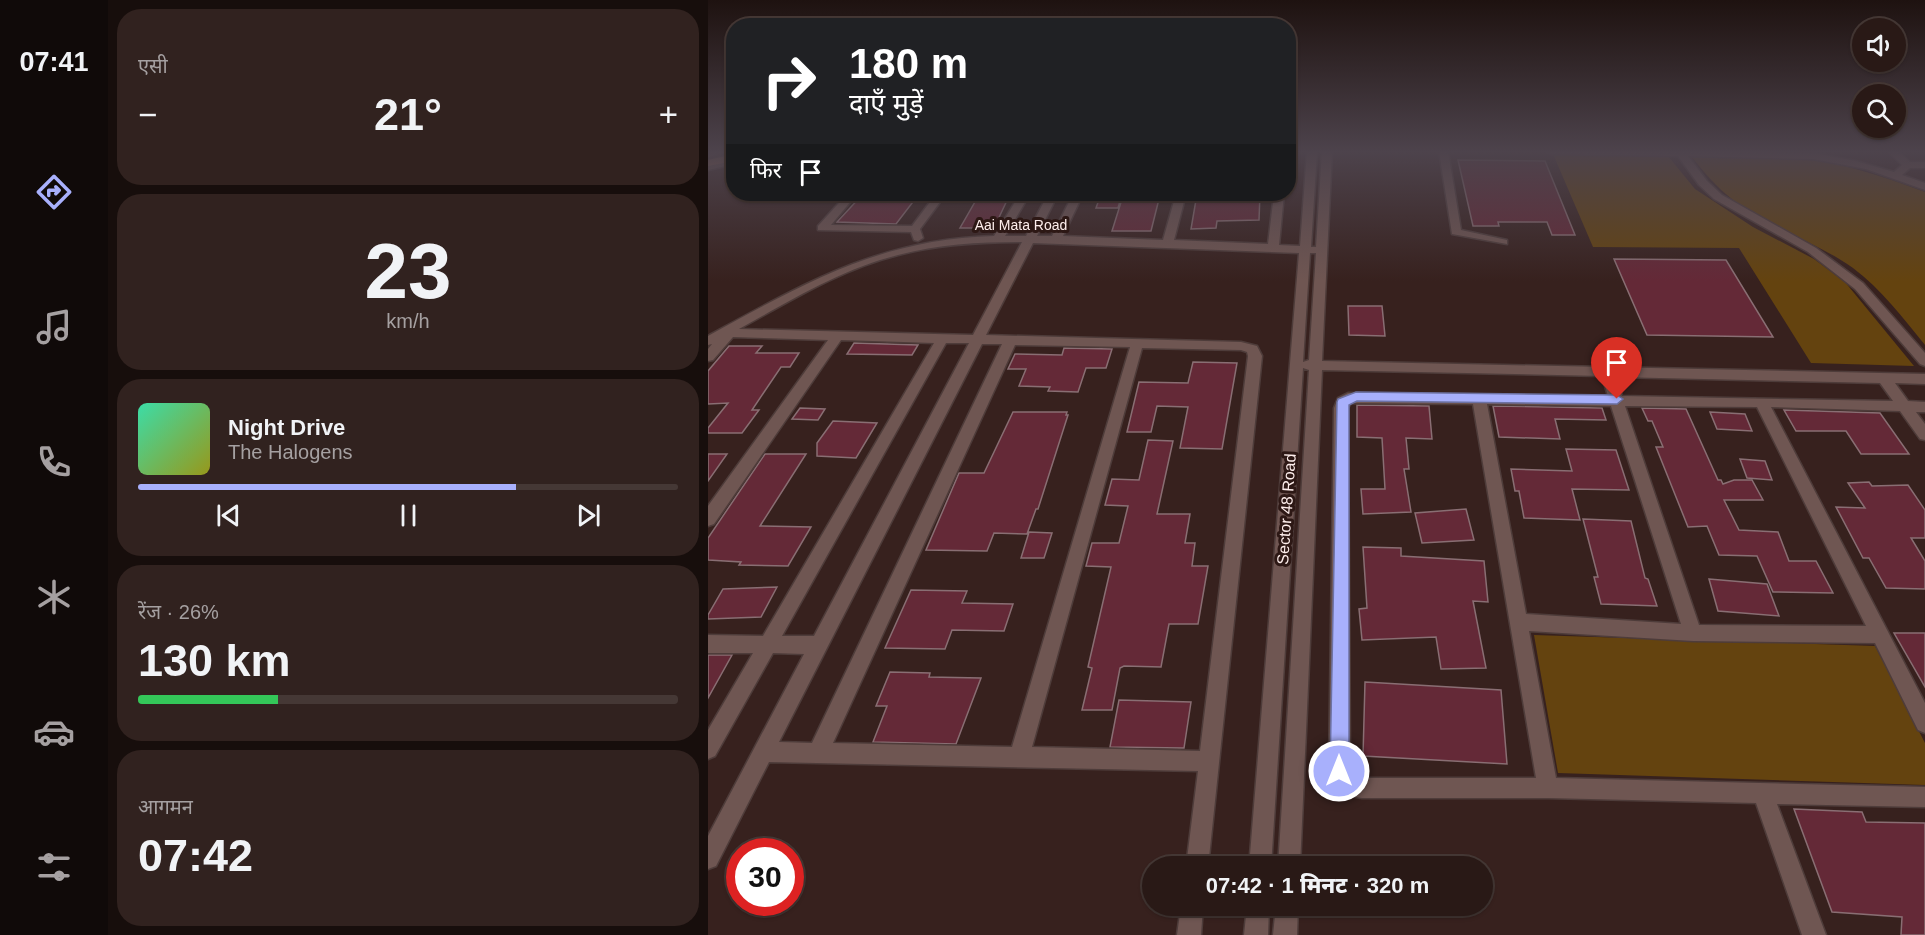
<!DOCTYPE html>
<html lang="hi">
<meta charset="utf-8">
<style>
body{margin:0;font-family:Helvetica,"Noto Sans Devanagari",sans-serif;background:#31221f;color:#f1f3f6;height:100vh;display:flex;flex-direction:column;font-size:22px;white-space:nowrap}
*{box-sizing:border-box;margin:0}
p{font-size:20px;color:#a5a0a1}
.icon{flex:none;width:33px;height:33px;fill:none;stroke:currentColor;stroke-width:2;stroke-linecap:round;stroke-linejoin:round}
.map{position:relative;flex:1;overflow:hidden}
.details{display:flex;flex-direction:column;gap:9px;padding:9px;background:#170e0c;width:600px}
.details>*{flex:none}
.guide{position:absolute;left:18px;top:18px;width:570px;height:183px;border-radius:24px;box-shadow:0 2px 4px #0004,0 0 0 2px #453835;background:#202124;color:#fff;overflow:hidden}
.fabs{position:absolute;left:1144px;top:18px;display:grid;gap:12px}
.fabs a{display:grid;place-items:center;width:54px;height:54px;border-radius:50%;background:#291916;box-shadow:0 2px 4px #0004,0 0 0 2px #453835;font-size:30px}
.speed{position:absolute;left:18px;top:838px;display:flex;gap:12px;font-size:30px;font-weight:700;text-align:center}
.speed>*{display:grid;place-content:center;width:78px;height:78px;border-radius:50%;background:#291916;box-shadow:0 2px 4px #0004,0 0 0 2px #453835;line-height:1}
.speed .limit{border:9px solid #d22;background:#fff;color:#111}
.pin{position:absolute;display:grid;place-items:center;width:51px;height:51px;color:#fff;margin:-62px -26px;border-radius:50% 50% 50% 0;rotate:-45deg;box-shadow:0 0 6px #0007}
.pin .icon{rotate:45deg}
.me{position:absolute;width:66px;margin:-33px;rotate:0deg;stroke-linejoin:round;filter:drop-shadow(0 0 4px #0008)}
.turn{display:flex;align-items:center;gap:21px;height:126px;padding:0 24px;font-size:27px}
.turn .icon{width:78px;height:78px;stroke-width:2.5}
.turn b{display:block;font-size:42px;line-height:51px}
.then{display:flex;align-items:center;height:57px;padding:0 24px;background:#0003;gap:12px;font-size:22px}
.big{font-size:45px;font-weight:800;line-height:1.1}
.details .card{flex:1;display:flex;flex-direction:column;justify-content:center;gap:9px;min-width:0;padding:0 21px;border-radius:24px;background:#31221f}
.details .dial{align-items:center;gap:0}
.dial b{font-size:78px;line-height:1}
.song{display:flex;align-items:center;gap:18px}
.cover{width:72px;height:72px;border-radius:9px;background:linear-gradient(135deg,hsl(160 70% 55%),hsl(60 70% 35%))}
.played{height:6px;border-radius:3px;background:linear-gradient(90deg,#a8b0fc 70%,#453835 70%)}
.keys{display:flex;justify-content:space-around;direction:ltr}
.heat{display:flex;justify-content:space-between;align-items:center;font-size:33px;direction:ltr}
.charge{height:9px;border-radius:4px;background:linear-gradient(90deg,#34c759 26%,#453835 0)}
.trip{position:absolute;left:434px;top:856px;width:351px;height:60px;border-radius:30px;background:#291916;box-shadow:0 2px 4px #0004,0 0 0 2px #453835;font-weight:800;line-height:60px;text-align:center}
main{display:flex;flex:1;min-height:0}
.tab-bar{display:flex;flex-direction:column;width:108px;justify-content:space-around;align-items:center;background:#100a09;color:#a5a0a1}
.tab-bar .icon{width:42px;height:42px}
.tab-bar .active{color:#a8b0fc}
.tab-bar b{font-size:27px;color:#f1f3f6}
.map>svg:first-child{display:block}
.green{fill:#64430f}
.building{fill:#642937;stroke:#896e73;stroke-width:1.5}
.lines{fill:none;stroke-linecap:round;stroke-linejoin:round}
.minor-casing{stroke:#4e3c3a;stroke-width:3}
.major-casing{stroke:#4e3c3a;stroke-width:3}
.minor{fill:#6f5652;fill-rule:evenodd}
.major{fill:#a37056;fill-rule:evenodd}
.route{fill:#a8b0fc;stroke:#6d72a4;stroke-width:1.5}
.labels{text-anchor:middle;stroke-width:6;stroke-linejoin:round;paint-order:stroke}
.far-street-label{font-size:14px;fill:#feeeec;stroke:#2d1815}
.street-label{font-size:16px;fill:#feeeec;stroke:#2d1815}
</style>
<main>
<nav class="tab-bar">
<b>07:41</b>
<svg class="icon active" aria-label="directions" viewBox="0 0 24 24"><path d="M12 3l9 9-9 9-9-9zM9 14v-3h6M13 9l2 2-2 2"/></svg>
<svg class="icon" aria-label="music" viewBox="0 0 24 24"><path d="M9 18V5l10-2v13"/><circle cx="6" cy="18" r="3"/><circle cx="16" cy="16" r="3"/></svg>
<svg class="icon" aria-label="phone" viewBox="0 0 24 24"><path d="M5 4h4l2 5-3 2q2 4 5 5l2-3 5 2v4C11 20 4 13 5 4z"/></svg>
<svg class="icon" aria-label="climate" viewBox="0 0 24 24"><path d="M12 3v18M4 7l16 10M4 17L20 7"/></svg>
<svg class="icon" aria-label="car" viewBox="0 0 24 24"><path d="M5 17H2v-5l4-1 3-4h7l3 4 3 1v5h-3M9 17h6M6 11h13"/><circle cx="7" cy="17" r="2"/><circle cx="17" cy="17" r="2"/></svg>
<svg class="icon" aria-label="filters" viewBox="0 0 24 24"><path d="M4 7h16M4 17h16"/><circle cx="9" cy="7" r="2"/><circle cx="15" cy="17" r="2"/></svg>
</nav>
<section class="details">
<div class="card"><p>एसी</p>
<div class="heat"><a>−</a><b class="big">21°</b><a>+</a></div>
</div>
<div class="card dial"><b>23</b><p>km/h</p></div>
<div class="card">
<div class="song"><i class="cover"></i><div><b>Night Drive</b><p>The Halogens</p></div></div>
<div class="played"></div>
<div class="keys"><svg class="icon" aria-label="previous" viewBox="0 0 24 24"><path d="M18 5L8 12l10 7zM5 5v14"/></svg><svg class="icon" aria-label="pause" viewBox="0 0 24 24"><path d="M8 5v14M16 5v14"/></svg><svg class="icon" aria-label="next" viewBox="0 0 24 24"><path d="M6 5l10 7-10 7zM19 5v14"/></svg></div>
</div>
<div class="card"><p>रेंज · 26%</p><b class="big">130 km</b><div class="charge"></div></div>
<div class="card"><p>आगमन</p><b class="big">07:42</b></div>
</section>
<div class="map">
<svg width="1217" height="935" viewBox="0 0 1217 935">
<rect width="100%" height="100%" fill="#37211e"/>
<path class="green" d="M845,154L960,156L987,189L1045,227L1106,259L1137,282L1206,366L1103,363L1031,248L885,247Z
M983,156C1027,157 1072,155 1116,162C1151,168 1184,180 1217,192V345C1195,318 1173,289 1145,268C1107,241 1061,228 1024,199C1008,187 996,172 983,156Z
M826,635L1167,646L1217,743V785L850,773Z"/>
<path class="building" d="M750,160L837,161L867,235H844L839,222H790L791,226H765Z
M155,194H211L188,224L129,222Z
M302,194L286,228H252L271,195Z
M393,194H414L410,208H388Z
M489,194H552L551,220L509,221L508,228L483,229Z
M414,199H451L443,231H404Z
M906,259L1018,260L1065,337L939,335Z
M640,306H674L677,336L641,335Z
M146,343L210,345L204,355L139,354Z
M21,346H54L48,353H91L82,367H73L44,410H51L34,433H0V428L20,403L0,404V371Z
M356,348L404,349L398,368H378L370,392L340,391L342,387L311,386L318,369H300L307,354L354,355Z
M485,362L529,363L514,449L472,448L480,407L449,406L443,432H419L431,382L480,383Z
M649,405L721,406L724,439L698,438L701,469H696L703,512L655,514L653,489H677L674,438L649,437Z
M785,406L894,408L898,420L847,419L852,439L791,437Z
M92,408L117,409L110,420L84,419Z
M934,408L978,409L1010,480H1013L1015,484L1026,480H1044L1055,500H1016L1031,530L1070,532L1081,561H1108L1125,593L1065,592L1049,556L1011,555L999,526L980,527L948,447H955L944,421H940Z
M1076,410L1172,413L1201,454H1153L1138,431H1088Z
M305,412H359L358,415H360L330,509H328L319,534L286,533L279,551L218,550L251,473H276Z
M1002,412L1037,414L1044,431L1009,429Z
M125,421L169,423L148,458L109,456V443Z
M440,440L465,441L449,514H482L477,543H487L484,566H500L490,624H461L453,667L416,666L412,668L404,710H374L384,668L380,667L403,567L378,566L384,543H411L420,506L397,505L404,479L431,480Z
M858,449L908,450L921,490L864,489L872,520L816,518L811,491H807L803,469L864,471Z
M0,454H19L0,481Z
M57,454H98L52,526L103,527L80,566L31,565L33,562L0,560V538Z
M1032,459L1057,461L1064,480L1039,478Z
M1161,482L1164,486L1200,485L1217,510V538H1203L1217,561V589L1178,588L1161,558H1155L1128,507L1157,508L1140,483Z
M758,509L766,540L714,543L707,513Z
M875,519L923,521L937,578L940,579L949,606L893,604L886,577H890Z
M321,532L344,533L336,558H313Z
M655,547L693,548V556L776,561L780,602L765,601L778,668L733,669L728,637L654,640L651,609L659,608Z
M1001,579L1059,584L1071,616L1010,611Z
M69,587L53,617L0,619V615L15,589Z
M203,590L259,591L254,603L305,604L296,631L244,630L237,649L177,648Z
M1186,633H1217V687Z
M0,655H24L0,698Z
M182,672L222,673L221,677L273,678L248,744L165,742L179,706H168Z
M657,682L793,690L799,764L655,756Z
M411,700L483,702L476,748L402,747Z
M1086,809L1154,812L1158,822L1217,823V935H1193L1194,917L1124,912Z"/>
<g class="lines">
<defs>
<path id="minor" d="M0,151H22L0,157Z
M599,151H609L603,247H608L614,151H624L614,361L1217,374V384L1187,383L1200,401L1217,402V412H1208L1217,424V440L1212,439L1192,411L1063,407L1217,703V733L1210,730L1167,643L985,641L821,631L848,778L1217,787V807L1069,804L1118,935H1094L1048,803L840,798H654C635,795 627,790 621,771L626,408L630,398L640,393L900,396L894,376L614,370L592,867H570L601,370L595,368L563,867H541L591,253L325,243L278,335L533,342L549,346L554,356L500,867H478L490,771L61,762L8,866L0,869V836L96,654L65,653L7,756L0,759V730L45,653H0V635L55,636L226,343L133,340L6,524L0,526V506L120,340L25,337L5,360L0,361V349L4,344L0,345V336C97,283 172,239 286,236L312,194H322L297,236H318L340,194H350L329,236H344L365,194H375L355,236L455,240L468,194H478L466,240L560,244L566,194H576L571,245L592,246ZM314,242L265,335L31,329C82,301 133,269 190,255C231,244 273,242 314,242ZM602,253H608L601,360L595,362ZM238,343H261L106,636H74ZM274,344H294L104,743L71,742ZM307,345L422,347L304,747L125,743ZM434,348L533,350L539,352L540,356L492,751L324,747ZM908,377L1172,383L1185,401L914,396ZM643,403L765,404L828,778H654L642,773L640,408ZM779,404L903,406L973,624L818,614ZM917,406L1049,407L1158,626L991,625Z
M731,151H740L753,230L799,240V244L744,234Z
M838,151L1105,153L1148,161L1186,172L1194,165L1180,151H1190L1202,162H1217V168H1202L1194,175L1217,183V190L1158,169L1105,159L980,156L999,181L1014,195L1108,248L1155,283L1217,353V366L1212,364L1147,289L1100,252L1006,199L991,185L970,156L843,154Z
M26,158V164L0,170V164Z
M139,194H149L123,225L204,226L228,194H238L212,229L215,238L210,241L206,240L203,232L110,230V226Z
M473,906H495L493,935H469Z
M539,906H561L560,935H536Z
M568,906H590L589,935H565Z"/>
<path id="major" d="M26,154V161L0,166V160Z"/>
</defs>
<use href="#minor" class="minor-casing"/>
<use href="#major" class="major-casing"/>
<use href="#minor" class="minor"/>
<use href="#major" class="major"/>
</g>
<linearGradient id="sky" x2="0" y2="1"><stop stop-color="#1e1210"/><stop offset="0.54" stop-color="#4d434c"/><stop offset="1" stop-color="#4d434c" stop-opacity="0"/></linearGradient>
<rect width="1217" height="281" fill="url(#sky)"/>
<path class="route" d="M648,392L909,395L915,399L909,404L649,401L641,405V771L638,778L631,781L625,778L622,771L629,402L630,399Z"/>
<g class="labels">
<g class="far-street-label">
<text x="313" y="230">Aai Mata Road</text>
</g>
<g class="street-label">
<text transform="translate(578 509) rotate(-86)" y="6">Sector 48 Road</text>
</g>
</g>
</svg>
<div class="fabs">
<a><svg class="icon" aria-label="sound" viewBox="0 0 24 24"><path d="M4 9h4l5-4v14l-5-4H4zM17 9q2 3 0 6"/></svg></a>
<a><svg class="icon" aria-label="search" viewBox="0 0 24 24"><circle cx="10" cy="10" r="6"/><path d="M15 15l6 6"/></svg></a>
</div>
<div class="speed"><div class="limit">30</div></div>
<div class="pin" style="left:909px;top:399px;background:#d93025"><svg class="icon" aria-label="arrive" viewBox="0 0 24 24"><path d="M6 21V4h12l-3 4 3 4H6"/></svg></div>
<svg class="me" style="left:631px;top:771px" viewBox="-20 -20 40 40"><circle r="17" fill="#a8b0fc" stroke="#fff" stroke-width="3"/><path d="M0-11L8 9 0 5-8 9z" fill="#fff"/></svg>
<div class="trip">07:42 · 1 मिनट · 320 m</div>
<div class="guide">
<div class="turn"><svg class="icon" aria-label="right" viewBox="0 0 24 24"><path d="M7 20v-9h11M14 6l5 5-5 5"/></svg><div><b>180 m</b>दाएँ मुड़ें</div></div>
<div class="then">फिर<svg class="icon" aria-label="arrive" viewBox="0 0 24 24"><path d="M6 21V4h12l-3 4 3 4H6"/></svg></div>
</div>
</div>
</main>
